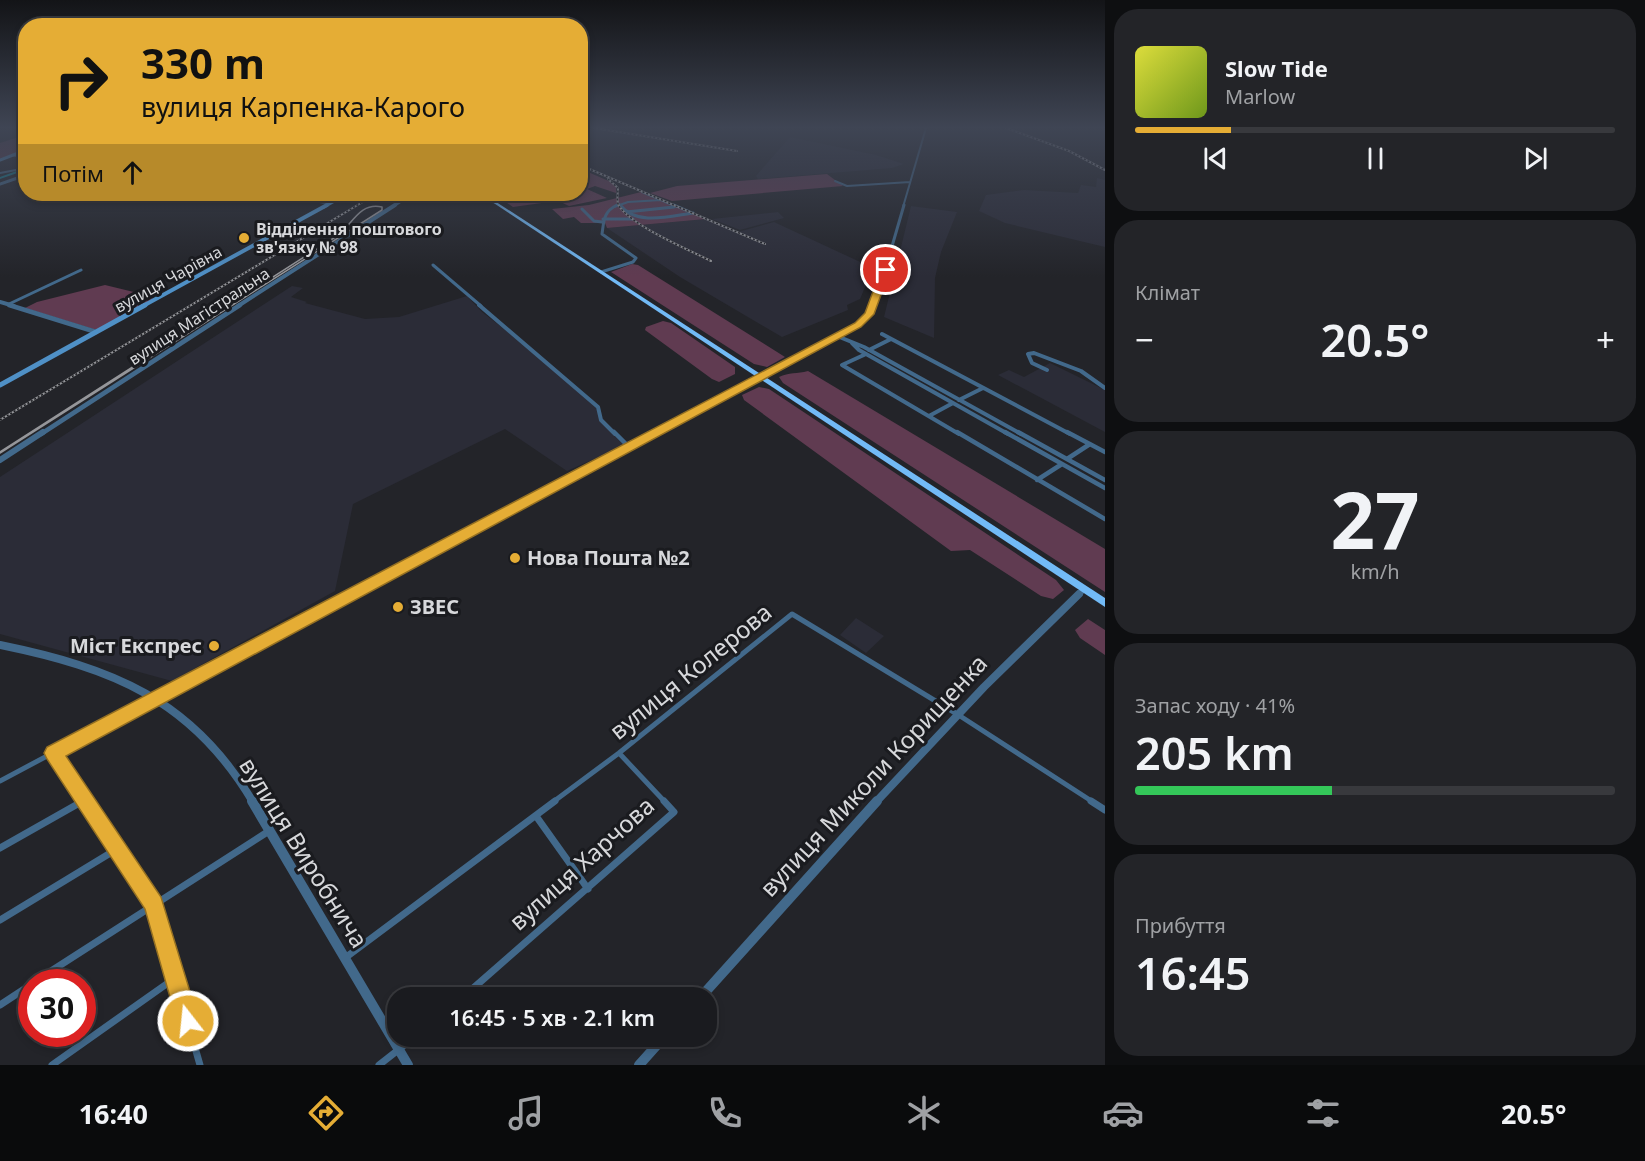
<!DOCTYPE html>
<html lang="uk">
<meta charset="utf-8">
<style>
body{margin:0;font-family:"Noto Sans",sans-serif;background:#232428;color:#f1f3f6;height:100vh;display:flex;flex-direction:column;font-size:22px;white-space:nowrap}
*{box-sizing:border-box;margin:0}
p{font-size:20px;color:#9fa1a4}
.icon{flex:none;width:33px;height:33px;fill:none;stroke:currentColor;stroke-width:2;stroke-linecap:round;stroke-linejoin:round}
.map{position:relative;flex:1;overflow:hidden}
.sheet{display:flex;flex-direction:column;gap:9px;padding:9px;background:#0e0f11;width:540px}
.sheet>*{flex:none}
.top-card{position:absolute;left:18px;top:18px;width:570px;height:183px;border-radius:24px;box-shadow:0 3px 9px #0003,0 0 0 2px #38393d;background:#e5ad35;color:#111;overflow:hidden}
.speed{position:absolute;left:18px;top:969px;display:flex;gap:12px;font-size:30px;font-weight:700;text-align:center}
.speed>*{display:grid;place-content:center;width:78px;height:78px;border-radius:50%;background:#1a1b1f;box-shadow:0 3px 9px #0003,0 0 0 2px #38393d;line-height:1}
.speed .limit{border:9px solid #d22;background:#fff;color:#111}
.pin{position:absolute;display:grid;place-items:center;width:51px;height:51px;color:#fff;margin:-26px;border:3px solid #fff;border-radius:50%;box-shadow:0 2px 6px #0007}
.me{position:absolute;width:66px;margin:-33px;rotate:344deg;stroke-linejoin:round;filter:drop-shadow(0 0 4px #0008)}
.turn{display:flex;align-items:center;gap:21px;height:126px;padding:0 24px;font-size:27px}
.turn .icon{width:78px;height:78px;stroke-width:2.5}
.turn b{display:block;font-size:42px;line-height:51px}
.then{display:flex;align-items:center;height:57px;padding:0 24px;background:#0003;gap:12px;font-size:22px}
.big{font-size:45px;font-weight:600;line-height:1.1}
.sheet .widget{flex:1;display:flex;flex-direction:column;justify-content:center;gap:9px;min-width:0;padding:0 21px;border-radius:24px;background:#232428}
.sheet .dial{align-items:center;gap:0}
.dial b{font-size:78px;line-height:1}
.song{display:flex;align-items:center;gap:18px}
.cover{width:72px;height:72px;border-radius:9px;background:linear-gradient(135deg,hsl(60 70% 55%),hsl(80 70% 35%))}
.played{height:6px;border-radius:3px;background:linear-gradient(90deg,#e5ad35 20%,#38393d 20%)}
.keys{display:flex;justify-content:space-around;direction:ltr}
.heat{display:flex;justify-content:space-between;align-items:center;font-size:33px;direction:ltr}
.charge{height:9px;border-radius:4px;background:linear-gradient(90deg,#34c759 41%,#38393d 0)}
.trip{position:absolute;left:387px;top:987px;width:330px;height:60px;border-radius:24px;background:#1a1b1f;box-shadow:0 3px 9px #0003,0 0 0 2px #38393d;font-weight:600;line-height:60px;text-align:center}
.tabs{display:flex;height:96px;justify-content:space-around;align-items:center;background:#0a0b0c;color:#9fa1a4}
.tabs .icon{width:42px;height:42px}
.tabs .active{color:#e5ad35}
.tabs b{font-size:27px;color:#f1f3f6}
main{display:flex;flex:1;min-height:0}
.map>svg:first-child{display:block}
.built{fill:#2b2c37}
.green{fill:#603b51}
.lines{fill:none;stroke-linecap:round;stroke-linejoin:round}
.river{fill:#0e8396;fill-rule:evenodd}
.minor-far5{stroke:#42698b;stroke-width:2}
.minor-far4{stroke:#42698b;stroke-width:3}
.minor-far3{stroke:#42698b;stroke-width:4}
.minor-far2{stroke:#42698b;stroke-width:4.5}
.minor-far1{stroke:#42698b;stroke-width:5}
.minor{stroke:#42698b;stroke-width:7}
.tertiary-far5{stroke:#42698b;stroke-width:3}
.tertiary-far4{stroke:#42698b;stroke-width:4}
.tertiary-far3{stroke:#42698b;stroke-width:4.5}
.tertiary-far2{stroke:#42698b;stroke-width:6}
.tertiary-far1{stroke:#42698b;stroke-width:8}
.tertiary{stroke:#42698b;stroke-width:10}
.secondary-far2{stroke:#4f90c6;stroke-width:3}
.secondary-far1{stroke:#4f90c6;stroke-width:4}
.secondary{stroke:#4f90c6;stroke-width:5}
.trunk{fill:#72baf6;fill-rule:evenodd}
.tram{stroke:#95969a;stroke-width:1.5}
.rail-casing{stroke:#95969a;stroke-width:2}
.rail{stroke:#1a1b1f;stroke-width:1.5;stroke-dasharray:2;stroke-linecap:butt}
.route{fill:#e5ad35;stroke:#957022;stroke-width:1.5}
.poi-dot{fill:#e5ad35;stroke:#1a1b1f;stroke-width:2}
.labels{text-anchor:middle;stroke-width:6;stroke-linejoin:round;paint-order:stroke}
.far-poi-label{font-size:16px;font-weight:bold;fill:#d7d8db;stroke:#1a1b1f;text-anchor:start}
.far-street-label{font-size:16px;fill:#d7d8db;stroke:#1a1b1f}
.poi-label{font-size:20px;font-weight:bold;fill:#d7d8db;stroke:#1a1b1f;text-anchor:start}
.near-street-label{font-size:24px;fill:#d7d8db;stroke:#1a1b1f}
</style>
<main>
<div class="map">
<svg width="1105" height="1065" viewBox="0 0 1105 1065">
<rect width="100%" height="100%" fill="#232429"/>
<path class="built" d="M790,137L876,155L904,164L892,168L758,179L756,176Z
M1097,178L1105,180V247L1005,223L979,211L986,195L1024,190L1078,193L1081,185L1096,187Z
M911,206L957,212L941,252L935,278L934,338L884,317Z
M778,212L784,218L740,230L712,219Z
M706,219L738,232L774,222L871,267L864,269L871,273L860,299L847,305L848,310L782,337L680,277L607,228Z
M292,286L303,288L291,297L307,302L305,303L365,319L399,317L467,296L482,312L546,361L596,404L599,415L628,444L567,471L505,429L353,504L335,591L172,681L0,634V477Z
M1050,363L1105,390V432L998,375L1009,370L1024,377Z
M856,618L884,636L866,653L840,635Z"/>
<path class="green" d="M25,135V150L0,160V143Z
M581,169L611,182L616,186V193L595,186L587,189L607,198L569,206L544,194H580Z
M827,174L843,186L672,201L650,193L677,186Z
M641,192L706,219L607,228L605,223H581L574,217L563,219L552,209L589,205Z
M494,194H541L556,201L513,207Z
M632,264L638,265L785,357L767,367L754,364L611,272Z
M105,285L146,295L153,299L99,329H93L25,308L37,302Z
M663,321L671,323L735,367V374L719,382L712,379L645,330L646,327Z
M808,371L1105,549V592L783,383L779,377C789,372 797,374 808,371Z
M759,387L769,389L1056,580L1064,590L1053,599L1041,596L970,550L951,551L744,400L742,395Z
M1088,619L1105,630V655L1080,638L1075,630Z"/>
<g class="lines">
<path class="river" d="M25,168L26,170L0,179V177Z"/>
<path class="minor-far5" d="M0,173L16,170
M835,181L847,186L910,182
M642,192L677,207
M619,204L621,207
M614,207L628,202L661,200
M903,207L926,128"/>
<path class="minor-far4" d="M620,205C636,226 670,216 693,213
M674,205L690,212
M582,209L594,221L602,222
M626,212L674,207
M603,219H633
M433,265L481,306
M601,272L633,262L636,258L602,234C604,221 603,212 617,205
M9,304L81,270
M871,306L879,291L904,205"/>
<path class="minor-far3" d="M479,305L598,407L601,420L615,434
M882,334L1070,434
M837,336L864,347L1021,434
M852,343L859,350L1008,434
M869,350L891,339
M866,354L842,365L959,434
M1047,370L1032,363L1028,354L1034,353L1081,371L1105,388
M959,400L983,388
M929,416L953,403
M654,434L864,320L872,305"/>
<path class="minor-far2" d="M957,432L1105,519
M1005,432L1105,488
M1018,432L1105,480
M1067,432L1105,452
M629,447L657,432
M1067,459L1090,444
M1037,480L1062,464
M349,596L629,447L614,432"/>
<path class="minor-far1" d="M53,753L86,802
M619,753L665,802
M0,781L352,594
M80,802L86,799
M553,802L619,753L792,614L957,714L1093,802"/>
<path class="minor" d="M85,801L154,905L200,1065
M1091,801L1105,810
M536,816L588,889
M0,848L83,801
M0,920L117,849
M345,958L555,801
M34,982L269,831
M462,998L674,812L664,801
M0,1005L32,984
M52,1065L175,978
M379,1065L416,1036"/>
<path class="tertiary-far5" d="M13,155L26,157
M0,184L26,175
M267,194L330,203
M437,194L496,202
M392,207L412,194"/>
<path class="tertiary-far4" d="M0,302L14,306
M238,306L395,205"/>
<path class="tertiary-far3" d="M9,305L96,332
M41,434L240,305"/>
<path class="tertiary-far2" d="M0,460L43,432
M1077,596L1084,589"/>
<path class="tertiary-far1" d="M0,645C112,668 192,699 253,802
M876,802L984,687L1079,594"/>
<path class="tertiary" d="M252,801L408,1065
M700,998L877,801
M639,1065L665,1036"/>
<path class="secondary-far2" d="M0,160L26,150
M324,207L347,194"/>
<path class="secondary-far1" d="M143,306L327,205"/>
<path class="secondary" d="M0,385L145,305"/>
<path class="trunk" d="M480,194H484L1105,598V607Z"/>
<path class="tram" d="M0,452L340,234C353,222 361,202 382,207V210L0,453"/>
<defs>
<path id="rail" d="M594,128L737,151
M1006,128L1069,151L1105,170
M580,165L765,244
M608,179L618,188C618,194 616,201 619,206C632,226 689,250 711,261
M0,420L376,194"/>
</defs>
<use href="#rail" class="rail-casing"/>
<use href="#rail" class="rail"/>
</g>
<linearGradient id="sky" x2="0" y2="1"><stop stop-color="#131417"/><stop offset="0.46" stop-color="#3f4554"/><stop offset="1" stop-color="#3f4554" stop-opacity="0"/></linearGradient>
<rect width="1105" height="277" fill="url(#sky)"/>
<path class="route" d="M886,267L890,270L874,314L861,327L66,756L161,897L199,1021L196,1029L188,1033L179,1029L145,909L47,759L44,753L47,747L855,323L865,313L881,270Z"/>
<g class="poi-dot">
<circle cx="244" cy="238" r="6"/>
<circle cx="515" cy="558" r="6"/>
<circle cx="398" cy="607" r="6"/>
<circle cx="214" cy="646" r="6"/>
</g>
<g class="labels">
<g class="far-poi-label">
<text x="256" y="235">Відділення поштового<tspan x="256" dy="18">зв'язку № 98</tspan></text>
</g>
<g class="far-street-label">
<text transform="translate(168 279) rotate(-29)" y="6">вулиця Чарівна</text>
<text transform="translate(199 316) rotate(-33)" y="6">вулиця Магістральна</text>
</g>
<g class="poi-label">
<text x="527" y="565">Нова Пошта №2</text>
<text x="410" y="614">ЗВЕС</text>
<text x="202" y="653" text-anchor="end">Мiст Експрес</text>
</g>
<g class="near-street-label">
<text transform="translate(691 672) rotate(-39)" y="8">вулиця Колерова</text>
<text transform="translate(874 776) rotate(-47)" y="8">вулиця Миколи Корищенка</text>
<text transform="translate(303 853) rotate(58)" y="8">вулиця Виробнича</text>
<text transform="translate(582 864) rotate(-42)" y="8">вулиця Харчова</text>
</g>
</g>
</svg>
<div class="speed"><div class="limit">30</div></div>
<div class="pin" style="left:886px;top:270px;background:#d93025"><svg class="icon" aria-label="arrive" viewBox="0 0 24 24"><path d="M6 21V4h12l-3 4 3 4H6"/></svg></div>
<svg class="me" style="left:188px;top:1021px" viewBox="-20 -20 40 40"><circle r="17" fill="#e5ad35" stroke="#fff" stroke-width="3"/><path d="M0-11L8 9 0 5-8 9z" fill="#fff"/></svg>
<div class="trip">16:45 · 5 хв · 2.1 km</div>
<div class="top-card">
<div class="turn"><svg class="icon" aria-label="right" viewBox="0 0 24 24"><path d="M7 20v-9h11M14 6l5 5-5 5"/></svg><div><b>330 m</b>вулиця Карпенка-Карого</div></div>
<div class="then">Потім<svg class="icon" aria-label="ahead" viewBox="0 0 24 24"><path d="M12 20V5M6 11l6-6 6 6"/></svg></div>
</div>
</div>
<section class="sheet">
<div class="widget">
<div class="song"><i class="cover"></i><div><b>Slow Tide</b><p>Marlow</p></div></div>
<div class="played"></div>
<div class="keys"><svg class="icon" aria-label="previous" viewBox="0 0 24 24"><path d="M18 5L8 12l10 7zM5 5v14"/></svg><svg class="icon" aria-label="pause" viewBox="0 0 24 24"><path d="M8 5v14M16 5v14"/></svg><svg class="icon" aria-label="next" viewBox="0 0 24 24"><path d="M6 5l10 7-10 7zM19 5v14"/></svg></div>
</div>
<div class="widget"><p>Клімат</p>
<div class="heat"><a>−</a><b class="big">20.5°</b><a>+</a></div>
</div>
<div class="widget dial"><b>27</b><p>km/h</p></div>
<div class="widget"><p>Запас ходу · 41%</p><b class="big">205 km</b><div class="charge"></div></div>
<div class="widget"><p>Прибуття</p><b class="big">16:45</b></div>
</section>
</main>
<nav class="tabs">
<b>16:40</b>
<svg class="icon active" aria-label="directions" viewBox="0 0 24 24"><path d="M12 3l9 9-9 9-9-9zM9 14v-3h6M13 9l2 2-2 2"/></svg>
<svg class="icon" aria-label="music" viewBox="0 0 24 24"><path d="M9 18V5l10-2v13"/><circle cx="6" cy="18" r="3"/><circle cx="16" cy="16" r="3"/></svg>
<svg class="icon" aria-label="phone" viewBox="0 0 24 24"><path d="M5 4h4l2 5-3 2q2 4 5 5l2-3 5 2v4C11 20 4 13 5 4z"/></svg>
<svg class="icon" aria-label="climate" viewBox="0 0 24 24"><path d="M12 3v18M4 7l16 10M4 17L20 7"/></svg>
<svg class="icon" aria-label="car" viewBox="0 0 24 24"><path d="M5 17H2v-5l4-1 3-4h7l3 4 3 1v5h-3M9 17h6M6 11h13"/><circle cx="7" cy="17" r="2"/><circle cx="17" cy="17" r="2"/></svg>
<svg class="icon" aria-label="filters" viewBox="0 0 24 24"><path d="M4 7h16M4 17h16"/><circle cx="9" cy="7" r="2"/><circle cx="15" cy="17" r="2"/></svg>
<b>20.5°</b>
</nav>
